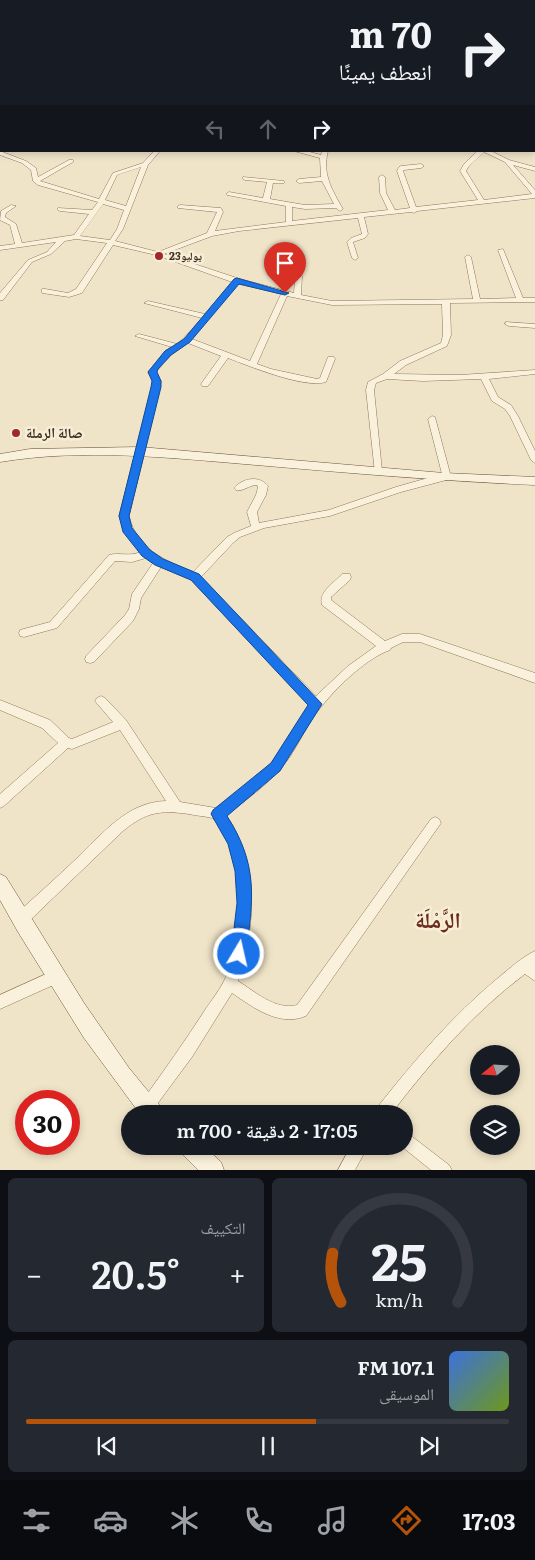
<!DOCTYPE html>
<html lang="ar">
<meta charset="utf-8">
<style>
body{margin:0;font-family:Literata,"Noto Naskh Arabic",serif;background:#242831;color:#f1f3f6;direction:rtl;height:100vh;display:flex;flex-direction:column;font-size:19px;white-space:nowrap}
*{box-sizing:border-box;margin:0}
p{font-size:16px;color:#9ea1a6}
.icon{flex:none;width:28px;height:28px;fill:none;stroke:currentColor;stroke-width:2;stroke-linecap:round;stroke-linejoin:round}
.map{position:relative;height:1170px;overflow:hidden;direction:ltr}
.details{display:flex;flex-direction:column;gap:8px;padding:8px;background:#0d0f14;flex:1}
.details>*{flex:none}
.hud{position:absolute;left:0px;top:0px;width:535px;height:152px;box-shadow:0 2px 8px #0003;direction:rtl;background:#171b24;color:#f1f3f6;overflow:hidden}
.needle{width:32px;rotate:252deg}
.fabs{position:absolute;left:470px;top:1045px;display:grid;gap:10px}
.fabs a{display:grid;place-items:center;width:50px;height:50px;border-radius:50%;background:#171b24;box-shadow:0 2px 8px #0003;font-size:25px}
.speed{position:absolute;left:15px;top:1090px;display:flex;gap:10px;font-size:25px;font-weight:700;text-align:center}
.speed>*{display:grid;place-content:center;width:65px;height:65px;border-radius:50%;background:#171b24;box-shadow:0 2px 8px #0003;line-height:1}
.speed .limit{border:8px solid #d22;background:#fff;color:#111}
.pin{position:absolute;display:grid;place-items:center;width:42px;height:42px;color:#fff;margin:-51px -21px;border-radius:50% 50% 50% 0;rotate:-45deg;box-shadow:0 0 5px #0007}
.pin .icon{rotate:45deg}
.me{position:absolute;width:55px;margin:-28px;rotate:9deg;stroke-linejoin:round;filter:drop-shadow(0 0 4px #0008)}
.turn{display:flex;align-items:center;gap:18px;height:105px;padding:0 20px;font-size:22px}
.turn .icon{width:65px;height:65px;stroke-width:2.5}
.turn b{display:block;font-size:35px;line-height:42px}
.lanes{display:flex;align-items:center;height:48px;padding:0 20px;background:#0003;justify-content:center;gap:25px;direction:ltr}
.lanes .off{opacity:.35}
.big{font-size:38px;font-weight:600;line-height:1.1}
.details .tile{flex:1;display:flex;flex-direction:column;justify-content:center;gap:8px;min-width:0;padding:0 18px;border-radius:8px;background:#242831}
.details .dial{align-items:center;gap:0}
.dial svg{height:130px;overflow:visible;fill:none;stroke:#363941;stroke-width:7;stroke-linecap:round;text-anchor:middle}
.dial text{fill:#f1f3f6;stroke:none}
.song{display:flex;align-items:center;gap:15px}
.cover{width:60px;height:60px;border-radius:8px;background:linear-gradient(135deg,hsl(220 70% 55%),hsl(80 70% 35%))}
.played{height:5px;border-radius:2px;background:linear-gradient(90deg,#b45309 60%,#363941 60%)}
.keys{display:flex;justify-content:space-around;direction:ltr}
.heat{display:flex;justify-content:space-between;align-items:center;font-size:28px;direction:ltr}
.details .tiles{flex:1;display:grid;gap:8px;grid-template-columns:1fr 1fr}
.tile:last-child{grid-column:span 2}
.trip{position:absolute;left:121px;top:1105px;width:292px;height:50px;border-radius:25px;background:#171b24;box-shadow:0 2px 8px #0003;font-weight:600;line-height:50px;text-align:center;direction:rtl}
.tab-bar{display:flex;height:80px;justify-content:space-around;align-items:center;background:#090b0e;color:#9ea1a6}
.tab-bar .icon{width:35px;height:35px}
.tab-bar .current{color:#b45309}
.tab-bar b{font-size:22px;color:#f1f3f6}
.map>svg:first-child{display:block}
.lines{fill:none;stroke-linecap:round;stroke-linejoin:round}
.street-casing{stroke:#8d765c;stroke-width:1}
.secondary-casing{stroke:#6f573f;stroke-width:1}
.street{fill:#faf1dc;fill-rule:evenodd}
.secondary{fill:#faf1dc;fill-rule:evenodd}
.route{fill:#1a73e8;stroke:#114b97}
.poi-dot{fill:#9e2a2b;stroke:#f7eed8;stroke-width:2}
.labels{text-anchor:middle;stroke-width:5;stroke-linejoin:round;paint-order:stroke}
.far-poi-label{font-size:11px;font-weight:bold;fill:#3d2e20;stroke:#f7eed8;text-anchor:start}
.poi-label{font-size:14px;font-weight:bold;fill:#3d2e20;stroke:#f7eed8;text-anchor:start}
.near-district-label{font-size:22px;font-weight:bold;fill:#6b2e1e;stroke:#f7eed8}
</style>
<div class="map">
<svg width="535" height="1170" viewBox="0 0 535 1170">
<rect width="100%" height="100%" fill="#f0e4c8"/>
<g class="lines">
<defs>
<path id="street" d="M103,0H108L109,1H104Z
M305,0H309V1H305Z
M461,0H465V1H461Z
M0,4H1V6H0Z
M0,19H1V21H0Z
M1,71V75L0,76V72Z
M1,84V88L0,89V85Z
M0,151L26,161L36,168L38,177L69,160H73V162L40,181L99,199L113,173L143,163L154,151H160L148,165L123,229L115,241L158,252L207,233L217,212L178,208V206L180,205L221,208L223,212L215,231L286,222V206L227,195L226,194L229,192L263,198L267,182L245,180L243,179V177L284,181V183H273L270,199L305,205L334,204L322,181L299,183L296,181L299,179L321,177L320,158L294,151H306L321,155L322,151H328C322,174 332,190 343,209L340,211L336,208L305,209L292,207V221L388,210L380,193L379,177L382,175L385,177L386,193L395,210L410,208L397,171L399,167L401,166L421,164L424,166L421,168L404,170L403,171L416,207L478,200L460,171L464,164L477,151H491L509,160L535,167V171L513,165L535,190V198L417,211L414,213L411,212L364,217L368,234L365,238L353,242L358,258L355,260L352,258L347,242L351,238L362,234L358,218L239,231L212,236L164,254L240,279L294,293L295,278L302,276L301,295L332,301L473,299L465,257L468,255L471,257L480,299L516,298L498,250L503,249L523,298H535V302L450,303L451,335L447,346L406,365L394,374L460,375L535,370V374L489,379L498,397L511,405L518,416L535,451V463L531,460L510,416L505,409L492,401L481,379L423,381L387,379L376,383L374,390L382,471L381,473H375L366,390L368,382L383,374L400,361L441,343L443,335L442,304L332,305L287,296L257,364L271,369L317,379L320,378L328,357H334L335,359L326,382C305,389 249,366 228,358L208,386H202L201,384L221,356L188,343L171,355L156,372L161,381L160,387L129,516C137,550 165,560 193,572L227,537L234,533L251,526L247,512L256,495L258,487L257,485C249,485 243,492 236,490L234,488C243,478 259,475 268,486L266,495L257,512L259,523L329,510L396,487L442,474L428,419L432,416L435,417L451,477L450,479L401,492L330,516L264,528L240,537L233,543L201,577L316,696L348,666L376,646L322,605C318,592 334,583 342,574H350L351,577L350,580L331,597V600L385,641L402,634H420L535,673V683L420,642H403L391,648L390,650C364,659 328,695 313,718C302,734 295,752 282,767C266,786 246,800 226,815C261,864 255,927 238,981C254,991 276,1011 297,1005L431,819L435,817L439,819L441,823L306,1016C279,1027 254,1008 232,993L192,1057L152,1111L147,1113L142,1111L140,1106L142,1101C164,1071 185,1041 205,1010C211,1001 219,991 224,981C239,953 241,904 237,873C234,854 227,830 212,818C205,816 197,816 189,814C160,810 146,812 123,831L26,924L21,926L16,924L14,919L16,914C36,896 56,878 75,860C102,835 126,802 166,801L120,730L72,749L68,748L4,806L0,808V794L58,743L42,728L0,710V700L50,720L69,738L72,739L113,722L95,701L97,698L101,696L105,698L126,720L180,802L216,808L252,781L273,761L309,705L191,580L161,567L141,598L139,609L133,621L94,662L90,663L86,662L85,659L86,656L125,615L129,609L132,594L153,563L146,558L132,562L115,561L57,628L24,637L20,636L19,633L20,630L50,622L109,555C119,552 130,557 140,552L124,531L119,516L152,387L153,381L148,372L165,351L172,347L135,336L139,334L177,344L184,338L202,318L144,303L148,301L205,314L232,282L156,255L113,245L82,293L69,297L42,293V289H45L68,293L76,289L107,243L76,239L65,241L51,254L32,262L3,300H0V293L28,260L47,252L56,242L0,250V246L15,244L10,225L0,220L1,211L11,205L16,206L6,213L5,217L16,224L22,243L74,235L89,214L60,211L58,210V208L92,210L98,202L38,185L33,181L31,170L22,163L0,155ZM484,152L505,162L532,194L484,200L466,171L469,166ZM141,167L126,206L105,200L117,175ZM103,204L124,210L117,229L110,240L80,236ZM239,284L281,294L250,361L192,339Z
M506,322L535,324V328L509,326L505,324Z
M535,951V981L525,974C473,1013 430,1063 391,1114H374L376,1109C413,1062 452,1016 498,978C509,969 522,957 535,951Z
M55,970L60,972L62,977L60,982L0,1009V995Z
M405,1132L410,1135L449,1165L452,1170H431L401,1146H405Z
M351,1146H368L355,1170H338Z"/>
<path id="secondary" d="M380,0H396L397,1H381Z
M534,5H535V10H534Z
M0,53H1V57H0Z
M534,102H535V107H534Z
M140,447L444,473L535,477V485C442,481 349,473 256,465C171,458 85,448 0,462V454L30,449Z
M0,874L6,877L84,1003L129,1068L161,1107L164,1114H140L84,1038L18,932L0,900Z
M178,1146H204L221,1162L224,1170H198L181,1153Z"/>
</defs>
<use href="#street" class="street-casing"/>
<use href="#secondary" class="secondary-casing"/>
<use href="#street" class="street"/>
<use href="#secondary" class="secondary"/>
</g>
<path class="route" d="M237,278L289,293L285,295L239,284L190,342L171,355L158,369L157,372L161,381V387L129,516L132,528L150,550L163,559L199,574L322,704L280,771L227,816C259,866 253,899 246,954L244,960L239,962L233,960L231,954L237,903L235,871L228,844L211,814L213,810L271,763L308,705L191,580L155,565L142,556L123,532L119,516L151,387L152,381L148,372L165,351L184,339L234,279Z"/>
<g class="poi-dot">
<circle cx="159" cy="256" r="5"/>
<circle cx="16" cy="433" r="5"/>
</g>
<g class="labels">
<g class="far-poi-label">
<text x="169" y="260">23يوليو</text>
</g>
<g class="poi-label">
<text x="26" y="438">صالة الرملة</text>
</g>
<g class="near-district-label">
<text x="438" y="928">الرَّمْلَة</text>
</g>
</g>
</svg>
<div class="fabs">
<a><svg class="needle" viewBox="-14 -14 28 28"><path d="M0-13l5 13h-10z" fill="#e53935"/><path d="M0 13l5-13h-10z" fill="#9ea1a6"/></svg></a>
<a><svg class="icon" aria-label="layers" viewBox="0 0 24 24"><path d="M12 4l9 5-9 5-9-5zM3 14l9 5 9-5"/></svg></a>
</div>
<div class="speed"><div class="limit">30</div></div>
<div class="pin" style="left:285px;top:293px;background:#d93025"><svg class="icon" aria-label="arrive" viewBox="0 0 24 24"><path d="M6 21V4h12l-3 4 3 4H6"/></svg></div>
<svg class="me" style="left:239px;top:954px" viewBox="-20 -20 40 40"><circle r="17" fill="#1a73e8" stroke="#fff" stroke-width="3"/><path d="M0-11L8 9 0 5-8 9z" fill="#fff"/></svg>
<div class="trip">17:05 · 2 دقيقة · 700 m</div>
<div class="hud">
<div class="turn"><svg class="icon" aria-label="right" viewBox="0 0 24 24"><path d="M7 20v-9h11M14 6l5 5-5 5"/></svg><div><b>70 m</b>انعطف يمينًا</div></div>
<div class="lanes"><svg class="icon off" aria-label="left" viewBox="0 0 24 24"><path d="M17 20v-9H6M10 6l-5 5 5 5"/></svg><svg class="icon off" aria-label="ahead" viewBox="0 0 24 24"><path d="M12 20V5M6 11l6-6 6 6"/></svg><svg class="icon" aria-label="right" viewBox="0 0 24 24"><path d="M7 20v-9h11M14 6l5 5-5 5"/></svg></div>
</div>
</div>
<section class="details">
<div class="tiles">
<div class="tile dial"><svg viewBox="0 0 100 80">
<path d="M14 69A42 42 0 1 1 86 69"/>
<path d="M14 69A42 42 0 0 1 9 39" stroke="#b45309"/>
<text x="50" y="56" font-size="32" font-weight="700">25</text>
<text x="50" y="72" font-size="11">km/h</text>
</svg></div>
<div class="tile"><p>التكييف</p>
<div class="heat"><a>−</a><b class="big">20.5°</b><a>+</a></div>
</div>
<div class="tile">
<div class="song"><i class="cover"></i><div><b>107.1 FM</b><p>الموسيقى</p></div></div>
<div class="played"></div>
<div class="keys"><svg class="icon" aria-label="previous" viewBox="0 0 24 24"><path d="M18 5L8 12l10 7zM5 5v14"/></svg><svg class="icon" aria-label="pause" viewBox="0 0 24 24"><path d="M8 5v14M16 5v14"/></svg><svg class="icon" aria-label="next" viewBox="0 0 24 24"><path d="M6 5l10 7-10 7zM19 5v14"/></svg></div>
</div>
</div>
</section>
<nav class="tab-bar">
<b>17:03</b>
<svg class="icon current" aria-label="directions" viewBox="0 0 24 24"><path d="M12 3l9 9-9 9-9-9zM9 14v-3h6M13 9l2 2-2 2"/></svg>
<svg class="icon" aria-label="music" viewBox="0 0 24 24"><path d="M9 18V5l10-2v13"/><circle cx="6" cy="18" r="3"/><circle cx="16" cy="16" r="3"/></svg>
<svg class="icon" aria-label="phone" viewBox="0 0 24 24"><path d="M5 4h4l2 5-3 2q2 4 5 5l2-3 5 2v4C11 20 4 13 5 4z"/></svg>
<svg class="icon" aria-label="climate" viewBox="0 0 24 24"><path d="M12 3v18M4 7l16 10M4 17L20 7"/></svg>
<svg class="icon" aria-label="car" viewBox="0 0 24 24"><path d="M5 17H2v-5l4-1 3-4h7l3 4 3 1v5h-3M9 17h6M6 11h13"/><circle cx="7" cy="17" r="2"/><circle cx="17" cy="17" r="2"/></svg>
<svg class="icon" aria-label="filters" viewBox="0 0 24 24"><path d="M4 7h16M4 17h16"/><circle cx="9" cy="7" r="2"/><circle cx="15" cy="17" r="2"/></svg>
</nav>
